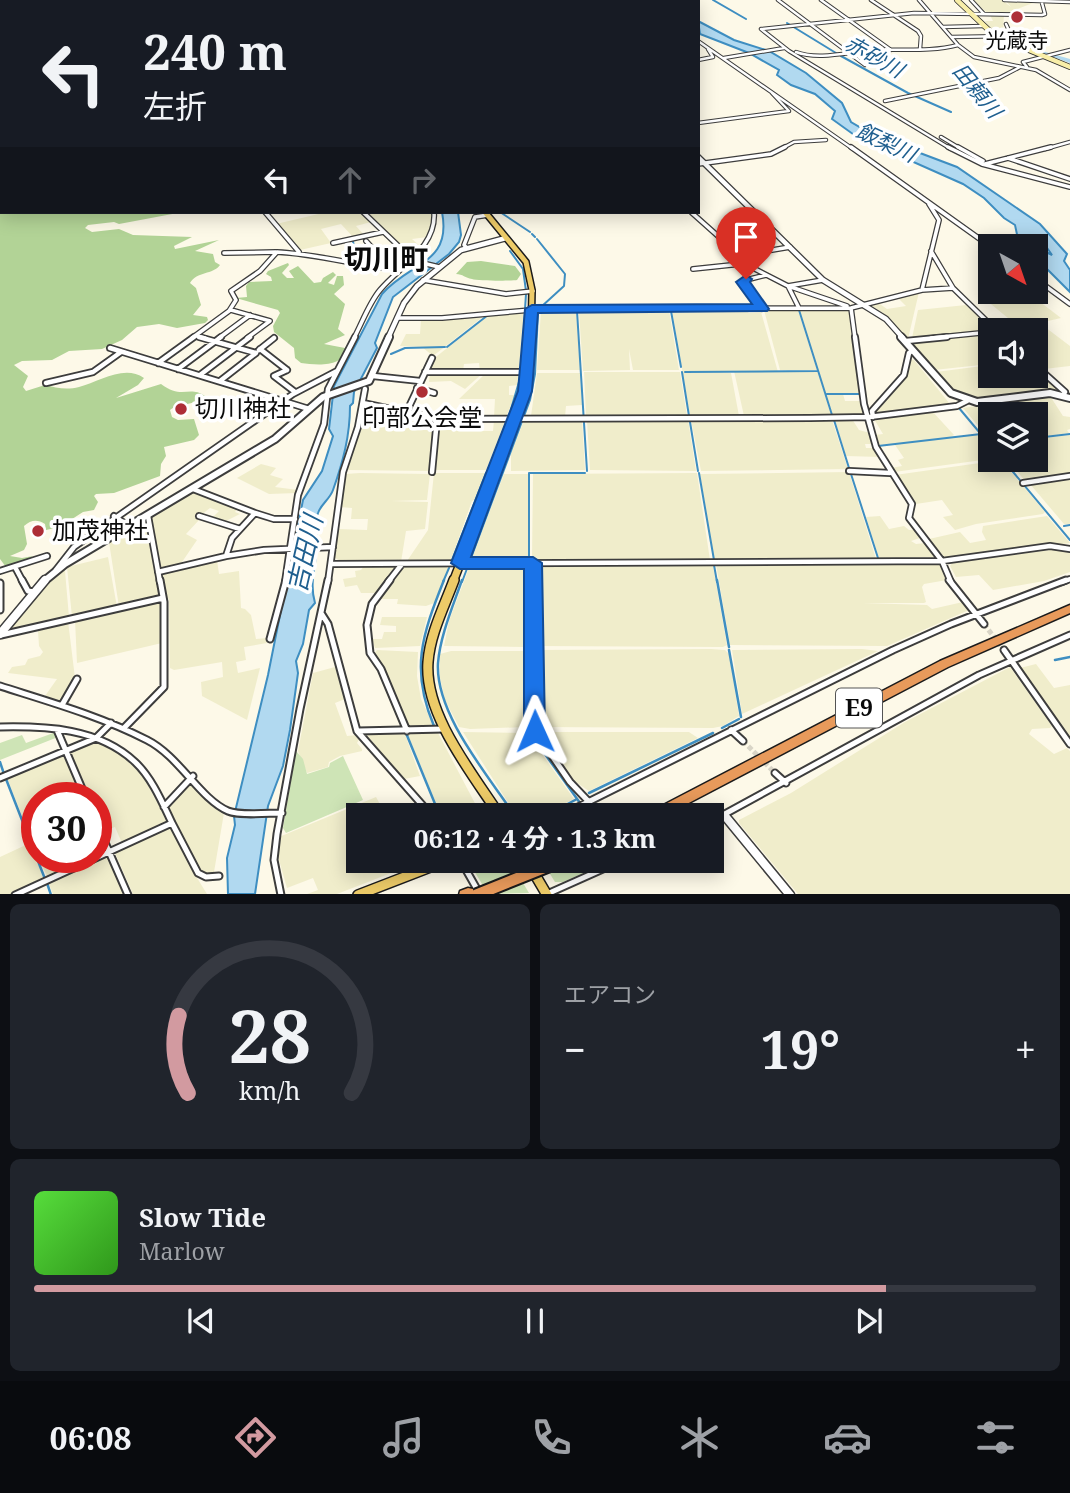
<!DOCTYPE html>
<html lang="ja">
<meta charset="utf-8">
<style>
body{margin:0;font-family:"Noto Serif","Noto Sans JP",serif;background:#20242c;color:#f1f3f6;height:100vh;display:flex;flex-direction:column;font-size:26px;white-space:nowrap}
*{box-sizing:border-box;margin:0}
p{font-size:23px;color:#9ea1a6}
.icon{flex:none;width:38px;height:38px;fill:none;stroke:currentColor;stroke-width:2;stroke-linecap:round;stroke-linejoin:round}
.map{position:relative;height:894px;overflow:hidden}
.panel{display:flex;flex-direction:column;gap:10px;padding:10px;background:#0d0f14;flex:1}
.panel>*{flex:none}
.banner{position:absolute;left:0px;top:0px;width:700px;height:214px;box-shadow:0 4px 18px #0003;background:#171b24;color:#f1f3f6;overflow:hidden}
.needle{width:46px;rotate:140deg}
.tools{position:absolute;left:978px;top:234px;display:grid;gap:14px}
.tools a{display:grid;place-items:center;width:70px;height:70px;border-radius:0px;background:#171b24;box-shadow:0 4px 18px #0003;font-size:35px}
.speed{position:absolute;left:21px;top:782px;display:flex;gap:14px;font-size:35px;font-weight:700;text-align:center}
.speed>*{display:grid;place-content:center;width:91px;height:91px;border-radius:50%;background:#171b24;box-shadow:0 4px 18px #0003;line-height:1}
.speed .limit{border:10px solid #d22;background:#fff;color:#111}
.pin{position:absolute;display:grid;place-items:center;width:60px;height:60px;color:#fff;margin:-72px -30px;border-radius:50% 50% 50% 0;rotate:-45deg;box-shadow:0 0 7px #0007}
.pin .icon{rotate:45deg}
.me{position:absolute;width:77px;margin:-38px;rotate:359deg;stroke-linejoin:round;filter:drop-shadow(0 0 5px #0008)}
.turn{display:flex;align-items:center;gap:24px;height:147px;padding:0 28px;font-size:32px}
.turn .icon{width:91px;height:91px;stroke-width:2.5}
.turn b{display:block;font-size:49px;line-height:60px}
.lanes{display:flex;align-items:center;height:66px;padding:0 28px;background:#0003;justify-content:center;gap:35px;direction:ltr}
.lanes .off{opacity:.35}
.big{font-size:52px;font-weight:700;line-height:1.1}
.panel .widget{flex:1;display:flex;flex-direction:column;justify-content:center;gap:10px;min-width:0;padding:0 24px;border-radius:10px;background:#20242c}
.panel .dial{align-items:center;gap:0}
.dial svg{height:182px;overflow:visible;fill:none;stroke:#363941;stroke-width:7;stroke-linecap:round;text-anchor:middle}
.dial text{fill:#f1f3f6;stroke:none}
.song{display:flex;align-items:center;gap:21px}
.cover{width:84px;height:84px;border-radius:10px;background:linear-gradient(135deg,hsl(110 70% 55%),hsl(110 70% 35%))}
.played{height:7px;border-radius:4px;background:linear-gradient(90deg,#d29aa0 85%,#363941 85%)}
.keys{display:flex;justify-content:space-around;direction:ltr}
.heat{display:flex;justify-content:space-between;align-items:center;font-size:38px;direction:ltr}
.panel .tiles{flex:1;display:grid;gap:10px;grid-template-columns:1fr 1fr}
.widget:last-child{grid-column:span 2}
.trip{position:absolute;left:346px;top:803px;width:378px;height:70px;border-radius:0px;background:#171b24;box-shadow:0 4px 18px #0003;font-weight:700;line-height:70px;text-align:center}
.dock{display:flex;height:112px;justify-content:space-around;align-items:center;background:#090b0e;color:#9ea1a6}
.dock .icon{width:49px;height:49px}
.dock .current{color:#d29aa0}
.dock b{font-size:32px;color:#f1f3f6}
.map>svg:first-child{display:block}
.farmland{fill:#f0edcb}
.green{fill:#cee4b6}
.forest{fill:#b2d396}
.water{fill:#b1d9f0;stroke:#3e8ec1;stroke-width:2}
.lines{fill:none;stroke-linecap:round;stroke-linejoin:round}
.stream-far1{stroke:#3e8ec1;stroke-width:2}
.stream{stroke:#3e8ec1;stroke-width:2.5}
.river{fill:#b1d9f0;fill-rule:evenodd}
.minor-tunnel{stroke:#d9d5c7;stroke-width:5;stroke-dasharray:5 2.5;stroke-linecap:butt}
.minor-far3-casing{stroke:#3d3d3d;stroke-width:4.5}
.minor-far2-casing{stroke:#3d3d3d;stroke-width:6}
.minor-far1-casing{stroke:#3d3d3d;stroke-width:8}
.minor-casing{stroke:#3d3d3d;stroke-width:9}
.tertiary-far2-casing{stroke:#3d3d3d;stroke-width:7}
.tertiary-far1-casing{stroke:#3d3d3d;stroke-width:10}
.tertiary-casing{stroke:#3d3d3d;stroke-width:11}
.secondary-casing{stroke:#2c2c2c;stroke-width:6}
.primary-far2-casing{stroke:#1b1b1b;stroke-width:8}
.primary-far1-casing{stroke:#1b1b1b;stroke-width:10}
.primary-casing{stroke:#1b1b1b;stroke-width:12}
.motorway-casing{stroke:#1b1b1b;stroke-width:3}
.minor-far3{stroke:#fff;stroke-width:2.5}
.minor-far2{stroke:#fff;stroke-width:3.5}
.minor-far1{stroke:#fff;stroke-width:4.5}
.minor{stroke:#fff;stroke-width:5}
.tertiary-far2{stroke:#fff;stroke-width:4.5}
.tertiary-far1{stroke:#fff;stroke-width:6}
.tertiary{stroke:#fff;stroke-width:8}
.secondary{stroke:#f8eea8;stroke-width:4.5}
.primary-far2{stroke:#edcb68;stroke-width:5}
.primary-far1{stroke:#edcb68;stroke-width:7}
.primary{stroke:#edcb68;stroke-width:9}
.motorway{fill:#e89a5b;fill-rule:evenodd}
.motorway-bridge-casing{stroke:#1b1b1b;stroke-width:15;stroke-linecap:butt}
.motorway-bridge{stroke:#e89a5b;stroke-width:11}
.route{fill:#1a73e8;stroke:#114b97;stroke-width:2}
.poi-dot{fill:#ad2e36;stroke:#fff;stroke-width:2.5}
.labels{text-anchor:middle;stroke-width:7;stroke-linejoin:round;paint-order:stroke}
.far-poi-label{font-size:21px;fill:#0a0a0a;stroke:#fff}
.far-water-label{font-size:21px;font-style:italic;fill:#1f5f8f;stroke:#fff}
.shield{fill:#fff;stroke:#545454;stroke-width:2}
.shield-label{font-size:23px;font-weight:bold;fill:#0a0a0a}
.poi-label{font-size:24px;fill:#0a0a0a;stroke:#fff;text-anchor:start}
.water-label{font-size:26px;font-style:italic;fill:#1f5f8f;stroke:#fff}
.quarter-label{font-size:28px;font-weight:bold;fill:#0a0a0a;stroke:#fff}
</style>
<div class="map">
<svg width="1070" height="895" viewBox="0 0 1070 895">
<rect width="100%" height="100%" fill="#fdf9e8"/>
<path class="farmland" d="M972,0H1002L1011,7L1005,0L1033,3L1004,14L1003,31L1007,35H998L989,28L985,21H993L990,15Z
M327,212H361L371,222L356,226L364,235L353,237L341,224L321,229L331,243L300,250L276,224Z
M371,212H427L432,213L434,220L428,237L412,239L421,247L410,256L368,214Z
M919,292L908,339L883,313L870,305L877,302L887,309L906,306L897,297Z
M1027,292L1061,318L1035,324H1041L1070,346V366L1044,369L1036,363V331L999,330L1019,327L986,300Z
M966,305L993,329L912,338L918,310Z
M596,310H669L679,370H633L629,349L630,370L583,371L579,312Z
M672,310H745L749,313L761,312L778,372H818L831,415L744,416L734,371L720,372L731,373L739,416H690Z
M764,310H798L817,370H780Z
M799,310H850L861,393L843,394L845,401H861L865,416H833Z
M541,311H576L580,370H537Z
M516,312L524,313L520,370L480,371L479,363L464,364L463,371L427,372L432,360L489,315Z
M484,316L433,356L422,347L400,346L406,334H420L421,319Z
M990,333V364L934,370L913,346L914,341Z
M910,359L914,360L950,404L875,414L906,377Z
M990,365V376H1036V368L1059,389L975,399L953,391L936,372Z
M680,372L687,416H586L584,372Z
M430,373H483L465,389L451,381L429,382Z
M486,373L520,374L518,385L509,386V395H516L506,417H494L495,399H459Z
M537,373H580L582,405L566,406L565,417L531,416Z
M1050,396L1063,416L1070,417V429L1067,430L1069,433L1036,438V415H990V440L963,408Z
M384,409L434,421L429,471L347,470L363,421H387L381,419Z
M932,411L954,435L950,437L980,435L990,447V459L894,472L891,468L902,466L898,460L904,458L895,445L906,443L878,445L875,435L883,434L874,419Z
M852,419L859,430L870,433L873,444H865L866,448H875L881,457L846,456L835,420Z
M494,420L505,423L486,470H434L438,429L476,428L477,431H493Z
M527,420H582L585,470L511,471V454L523,423Z
M688,420L696,471L590,470L587,421Z
M691,420H832L848,469L701,471Z
M1070,435V475L1025,481L1008,460H1036V439Z
M1001,460L1045,512L1043,514L976,524L955,530L943,517L953,515L942,500L916,504L895,475Z
M261,464L276,468L270,475L283,479L275,487L298,490L297,493L269,494L237,478Z
M849,472L876,559H714L700,474Z
M360,473L430,474L427,500L391,501L428,502L425,529L406,531L401,562H343L335,558L338,529L367,530L368,519H351L352,508L340,507L345,474Z
M434,473H485L475,500L472,501L451,560L407,561L428,530Z
M697,473L710,560L532,559L533,474Z
M504,474H528V560L479,561L472,558Z
M1070,478V524H1064L1030,484Z
M194,492L238,508L235,512L240,514L224,522L212,518L219,511L210,508L201,515L195,514L200,519L186,534L197,540L180,565L161,570L150,517Z
M880,516L889,529L904,526L909,530H914L920,538L911,541L916,544L925,543L936,557L879,558L866,517Z
M1047,516L1070,543L946,559L929,539L960,532L970,543L986,540L982,532L983,526Z
M146,520L161,597L119,607L109,542Z
M1058,549L1070,551V572L1044,581L993,590L979,575L956,577L950,566L952,563Z
M108,557L117,607L72,617L67,567Z
M217,560L219,574L239,571L241,608L245,609L251,615L256,639L268,638L267,643L244,647L246,660L236,662L238,673L260,668L247,720L202,696L201,682L223,677L222,662L174,670L170,668L169,599L165,596L160,574Z
M709,564L713,566L727,645L723,647L537,646V567L539,565Z
M937,564L941,566L947,580L924,584L922,587L926,602L924,603H863L927,605L932,609L963,602L969,610L887,646L730,645L716,564Z
M443,565L448,568L434,603L426,606L397,604L398,599H380L404,566Z
M481,565L527,566L525,647L444,646L449,621L469,568Z
M364,566L397,565L398,566L379,593H361L357,585L345,587L343,579L356,577L355,571L361,570Z
M62,571H65L69,617L8,631L52,579Z
M160,600L162,643L77,663L75,620Z
M382,617H427L420,646L375,648L372,639H382L384,632H396V626L380,625Z
M68,621L75,678L72,686H68L65,693L67,695L60,702L45,696L57,679L8,673L12,667L25,665L28,659L40,656L43,652L39,646L38,631L40,628Z
M711,649L725,650L729,654L739,716L723,726L713,728L537,727V650Z
M862,649L878,651L742,714L732,650Z
M377,650L418,652L417,676L421,699L434,727L408,729L391,685L374,654Z
M451,651H526V727L470,729L459,727L445,700L440,678V654Z
M1036,664L1054,688L1070,685V738L1020,668Z
M335,667L345,699L335,703L347,736L357,735L360,738L357,743L362,749V751L340,756L329,762L328,767L307,773L298,751L313,673Z
M1010,667L1052,726L1050,728L1032,729L1029,734L1054,754L1067,748L1070,751V894H798L739,823V820L791,793L905,722Z
M463,732L527,733L574,799L542,815H516Z
M542,732H689L698,738L589,791L574,781Z
M365,733L405,734L420,776L404,779Z
M410,733H438L478,809L461,815H441L408,735Z
M97,741L127,759L144,778L168,822L165,825L122,843L115,827L104,831L96,814V798H89L70,753Z
M63,755L83,798H37V854L7,778Z
M191,781L224,813L214,872L208,875L199,869L168,808Z
M376,797L386,815L359,816V861H422L337,894H307L318,890L313,878L287,888L279,860V837Z
M170,826L194,873L207,894H133L115,853L116,850Z
M30,843L44,880L11,894H0V857Z
M103,856L108,858L124,894H53L48,882Z
M38,858H94L48,878Z"/>
<path class="green" d="M56,732L58,737L0,760V743L22,735L26,743Z
M296,751L303,759L307,774L329,767L330,763L343,756L363,800L286,833L283,828Z
M472,861H510L529,893L488,894L470,864Z
M542,861H611L563,882H555Z"/>
<path class="forest" d="M0,127L2,212H183L119,224L114,222L88,225L85,228L92,232L119,229L133,235L192,237L174,246L175,249L219,240L195,251L213,254L215,262L220,265C213,275 197,271 190,283L196,288L201,305L193,315L207,317L208,320L205,323L177,328L159,324L137,327L122,340L102,349L69,351L52,360L22,361L14,365L28,376L23,387L26,391L45,385C56,388 67,390 79,387C99,382 124,364 144,378L138,385L116,398L161,384C182,400 189,385 205,396C190,408 182,401 170,410L172,417L178,420L194,419L199,435L194,440L164,447L166,456L161,464L160,476L114,493L96,494L94,496L98,502L94,510L83,512L69,521L63,532L59,533L55,528L46,530L45,524C37,519 31,520 24,526L27,544L24,550L10,556L22,558L33,556L12,567H6L0,559Z
M481,261L515,266L521,274L517,280C513,281 477,281 472,279C465,278 463,274 456,274L467,262Z
M288,263L289,265L282,273L287,278H294L289,271L298,266L314,283L321,282L323,278L333,272L336,275L328,283L334,285L337,276H343L344,285L334,294L345,304L338,329L345,335L324,344L345,348C345,368 316,365 301,363L295,358L294,348L274,332L273,326L280,313L278,310L236,298L247,297L246,286L249,282L272,281L271,277L266,274L268,271Z"/>
<path class="water" d="M698,21L734,40L769,51L806,73L842,103L851,122L875,136L957,167L1040,224L1067,254L1064,261L1070,270V292L1036,258V247L1052,255L1045,245L1037,242L1034,244L1035,247H1025L1018,239L1015,225L1004,218L984,198L963,184L857,137L832,119L835,111L815,94L791,85L777,75L779,70L749,53L700,34Z
M442,212H458L461,235L459,242L449,254L393,297L375,343L377,348L354,392L353,403L350,406C350,436 343,462 333,490C330,499 321,504 318,513C314,524 317,534 317,545C316,566 309,583 315,603L309,610L303,644L296,661L298,673L290,730L283,766L268,806L255,894H228L227,858L235,825L234,816L268,675L303,500L322,471L333,436L329,429L334,386L382,294C411,261 452,264 442,212Z"/>
<g class="lines">
<path class="stream-far1" d="M377,0L380,2
M713,0L746,19
M787,23L836,53
M841,56L908,93L951,112
M500,212L530,232
M532,234L535,237
M537,239L565,274L564,286L541,307
M353,241L356,263
M510,251L523,269L526,291
M525,309L526,294
M799,310L832,415
M577,311L587,471
M671,311L681,367
M447,347L488,315
M391,354L405,348L445,347
M521,370L525,313
M682,372L689,416
M685,372L817,371
M827,394H860
M959,408L990,445
M509,416L521,375
M834,420L849,468
M690,422L698,471
M1036,438L1070,434
M878,446L981,434
M1003,460L1070,540
M488,470L506,423
M699,473L714,560
M851,474L878,558
M1064,526L1070,525
M452,560L486,473
M529,560V473H585
M820,564H878
M529,565V582
M714,565L717,582
M443,582L449,568
M462,582L530,400L535,374L538,312"/>
<path class="stream" d="M462,580C453,606 440,636 438,663C435,714 488,775 515,816
M529,580V729
M717,580L729,647
M729,650L741,717
M1055,660L1070,657
M434,726C410,670 422,635 444,580
M722,728L739,719
M406,733L440,816
M530,733L580,803
M0,762L4,774
M6,779L45,879
M589,793L713,733
M586,811L589,816
M545,816L577,799
M47,883L51,895"/>
<path class="river" d="M1042,51L1070,59V63L1042,53Z"/>
<path class="minor-tunnel" d="M984,624L1004,650
M743,741L775,773"/>
<defs>
<path id="minor-far3" d="M630,0L633,2
M778,0L865,65
M821,0L891,50
M871,0L918,31L921,36L920,49
M919,0L958,45L974,57L1036,70L1070,90
M971,0L984,14
M1004,0L1070,2
M1006,24L1012,37L1026,43
M943,27L983,26
M952,37L1010,36
M698,41L853,149
M796,52C820,61 851,51 877,50C904,49 932,52 958,45
M724,58L784,48
M698,60L713,57L708,49
M1027,67L1023,62L1070,50
M885,101L999,78L1020,67
M698,123L789,111L772,93
M941,137L961,149
M781,149L794,142L826,140
M951,149L789,51L761,29L914,13L1042,15L1045,14L1042,3
M1045,149L1070,142"/>
<path id="minor-far2" d="M851,147L991,247
M948,147L982,164L1070,187
M958,147L983,161
M1008,158L1070,179
M698,164L771,154L785,147
M985,164L1051,147
M265,212L299,252
M363,212L411,258
M691,212L755,269L788,286L799,308
M366,241L376,252
M333,243L383,232
M467,248L464,245L475,217L488,215
M224,253L276,252
M743,255L790,247
M410,260L439,267
M360,266L359,257L380,251
M693,269L750,263
M1036,279L1070,304
M423,280L506,294L533,291
M823,280L788,286L847,306
M953,288L997,331
M922,290L939,220L929,204
M851,308L855,338
M762,309L742,281L766,275
M231,310L270,321L247,338
M397,318H442L542,309L851,308L922,290L953,288L931,251
M197,336L205,338
M192,338L229,311L236,300L231,291L260,271L277,252C318,254 358,266 399,270
M219,338L250,315
M354,338C362,323 369,303 380,290C400,266 437,247 434,212
M931,338L990,332"/>
<path id="minor-far1" d="M199,337L256,353L220,381
M855,337L864,404L876,447L912,504L909,518L942,561L951,582
M906,341L947,337
M110,348L309,409
M260,349L287,370
M259,350L274,338
M158,363L194,337
M1036,366L1065,392L1063,395
M178,369L221,337
M287,370L274,376L295,392
M425,372H526
M200,375L250,337
M373,376L420,381
M46,383L93,372L121,352
M417,388L434,393
M363,403L437,419L810,418L869,417L957,406L967,401
M406,413L432,358
M873,417L872,411L904,375L909,353L913,350
M849,471L890,473
M432,472L437,419
M1023,483L1070,476
M193,489L255,513L232,538L226,556L264,550L333,547
M255,513L274,519H295
M114,516L130,527
M148,516L160,582
M199,516L240,529
M533,563V582
M332,564L942,561L1050,546L1070,549
M15,567L23,582
M56,570L74,547L293,394L337,371
M0,571L47,556
M158,572L226,556
M285,582L298,495L324,424L328,389L355,337
M328,582L343,472L358,427L365,389
M388,582L402,564
M1062,582L1070,579"/>
<path id="minor" d="M22,580L28,591L34,592
M390,580L372,604L367,625L370,653L381,669L407,731
M533,580L535,731L570,782L590,803
M949,580L984,624
M0,583V610
M321,613L328,624L357,731L432,816
M1,635L163,598
M270,639L286,580
M1004,650L1070,744
M0,686C50,702 100,716 147,740C179,756 200,799 228,811C239,816 269,813 282,813
M62,705L77,679
M0,727C46,726 99,728 135,762C152,778 162,802 172,823L15,895
M124,728L164,687V602L160,580
M57,730L86,798
M731,730L743,741
M358,731L444,729
M775,773L786,783
M0,778L96,738L111,723
M164,807L193,776
M560,816L893,650L951,624L1066,580
M712,821L979,675L1070,635
M96,822L128,895
M172,823L198,873L206,877L219,876
M461,861L478,891
M547,894L621,861
M281,895L274,860L277,834L300,709L328,580"/>
<path id="tertiary-far2" d="M698,157L823,280L886,319L903,338
M388,338L404,303L417,286L461,250L506,238"/>
<path id="tertiary-far1" d="M901,337L951,393L977,402L1050,393L1070,398
M43,582L65,564L275,439L323,397L369,381L389,337"/>
<path id="tertiary" d="M0,634L45,580
M725,816L790,895"/>
<path id="secondary" d="M957,0L995,36L1070,67"/>
<path id="primary-far2" d="M485,212L526,262L532,290L531,338"/>
<path id="primary-far1" d="M453,582L521,405L531,337"/>
<path id="primary" d="M454,580C444,607 430,634 428,662C424,715 473,774 500,816
M527,861L547,895
M358,895L446,861"/>
<path id="motorway" d="M1070,605V613L948,667L664,816H646L648,813L940,661Z
M468,888L473,889L474,895H459L460,891Z"/>
</defs>
<use href="#minor-far3" class="minor-far3-casing"/>
<use href="#minor-far2" class="minor-far2-casing"/>
<use href="#minor-far1" class="minor-far1-casing"/>
<use href="#minor" class="minor-casing"/>
<use href="#tertiary-far2" class="tertiary-far2-casing"/>
<use href="#tertiary-far1" class="tertiary-far1-casing"/>
<use href="#tertiary" class="tertiary-casing"/>
<use href="#secondary" class="secondary-casing"/>
<use href="#primary-far2" class="primary-far2-casing"/>
<use href="#primary-far1" class="primary-far1-casing"/>
<use href="#primary" class="primary-casing"/>
<use href="#motorway" class="motorway-casing"/>
<use href="#minor-far3" class="minor-far3"/>
<use href="#minor-far2" class="minor-far2"/>
<use href="#minor-far1" class="minor-far1"/>
<use href="#minor" class="minor"/>
<use href="#tertiary-far2" class="tertiary-far2"/>
<use href="#tertiary-far1" class="tertiary-far1"/>
<use href="#tertiary" class="tertiary"/>
<use href="#secondary" class="secondary"/>
<use href="#primary-far2" class="primary-far2"/>
<use href="#primary-far1" class="primary-far1"/>
<use href="#primary" class="primary"/>
<use href="#motorway" class="motorway"/>
<defs>
<path id="motorway-bridge" d="M476,895L561,861"/>
</defs>
<use href="#motorway-bridge" class="motorway-bridge-casing"/>
<use href="#motorway-bridge" class="motorway-bridge"/>
</g>
<path class="route" d="M746,275L752,279L750,282L769,309L767,311L538,313L532,391L471,557H533L542,563L545,731L542,736L535,739L527,736L524,731V569H460L451,563L518,391L525,309L532,305L752,304L736,282Z"/>
<g class="poi-dot">
<circle cx="1017" cy="17" r="7"/>
<circle cx="422" cy="392" r="7"/>
<circle cx="181" cy="409" r="7"/>
<circle cx="38" cy="531" r="7"/>
</g>
<g class="labels">
<g class="far-poi-label">
<text x="1017" y="48">光蔵寺</text>
</g>
<g class="far-water-label">
<text transform="translate(874 57) rotate(29)" y="7">赤砂川</text>
<text transform="translate(977 91) rotate(51)" y="7">田頼川</text>
<text transform="translate(886 143) rotate(25)" y="7">飯梨川</text>
</g>
<rect class="shield" x="836" y="688.5" width="46" height="39" rx="5"/>
<g class="shield-label">
<text x="859" y="716">E9</text>
</g>
<g class="poi-label">
<text x="195" y="417">切川神社</text>
<text x="422" y="426" text-anchor="middle">印部公会堂</text>
<text x="52" y="539">加茂神社</text>
</g>
<g class="water-label">
<text transform="translate(305 554) rotate(-77)" y="9">吉田川</text>
</g>
<g class="quarter-label">
<text x="386" y="269">切川町</text>
</g>
</g>
</svg>
<div class="tools">
<a><svg class="needle" viewBox="-14 -14 28 28"><path d="M0-13l5 13h-10z" fill="#e53935"/><path d="M0 13l5-13h-10z" fill="#9ea1a6"/></svg></a>
<a><svg class="icon" aria-label="sound" viewBox="0 0 24 24"><path d="M4 9h4l5-4v14l-5-4H4zM17 9q2 3 0 6"/></svg></a>
<a><svg class="icon" aria-label="layers" viewBox="0 0 24 24"><path d="M12 4l9 5-9 5-9-5zM3 14l9 5 9-5"/></svg></a>
</div>
<div class="speed"><div class="limit">30</div></div>
<div class="pin" style="left:746px;top:279px;background:#d93025"><svg class="icon" aria-label="arrive" viewBox="0 0 24 24"><path d="M6 21V4h12l-3 4 3 4H6"/></svg></div>
<svg class="me" style="left:535px;top:731px" viewBox="-20 -20 40 40"><path d="M0-17L14 15 0 8-14 15z" fill="#1a73e8" stroke="#fff" stroke-width="4"/></svg>
<div class="trip">06:12 · 4 分 · 1.3 km</div>
<div class="banner">
<div class="turn"><svg class="icon" aria-label="left" viewBox="0 0 24 24"><path d="M17 20v-9H6M10 6l-5 5 5 5"/></svg><div><b>240 m</b>左折</div></div>
<div class="lanes"><svg class="icon" aria-label="left" viewBox="0 0 24 24"><path d="M17 20v-9H6M10 6l-5 5 5 5"/></svg><svg class="icon off" aria-label="ahead" viewBox="0 0 24 24"><path d="M12 20V5M6 11l6-6 6 6"/></svg><svg class="icon off" aria-label="right" viewBox="0 0 24 24"><path d="M7 20v-9h11M14 6l5 5-5 5"/></svg></div>
</div>
</div>
<section class="panel">
<div class="tiles">
<div class="widget dial"><svg viewBox="0 0 100 80">
<path d="M14 69A42 42 0 1 1 86 69"/>
<path d="M14 69A42 42 0 0 1 10 35" stroke="#d29aa0"/>
<text x="50" y="56" font-size="32" font-weight="700">28</text>
<text x="50" y="72" font-size="11">km/h</text>
</svg></div>
<div class="widget"><p>エアコン</p>
<div class="heat"><a>−</a><b class="big">19°</b><a>+</a></div>
</div>
<div class="widget">
<div class="song"><i class="cover"></i><div><b>Slow Tide</b><p>Marlow</p></div></div>
<div class="played"></div>
<div class="keys"><svg class="icon" aria-label="previous" viewBox="0 0 24 24"><path d="M18 5L8 12l10 7zM5 5v14"/></svg><svg class="icon" aria-label="pause" viewBox="0 0 24 24"><path d="M8 5v14M16 5v14"/></svg><svg class="icon" aria-label="next" viewBox="0 0 24 24"><path d="M6 5l10 7-10 7zM19 5v14"/></svg></div>
</div>
</div>
</section>
<nav class="dock">
<b>06:08</b>
<svg class="icon current" aria-label="directions" viewBox="0 0 24 24"><path d="M12 3l9 9-9 9-9-9zM9 14v-3h6M13 9l2 2-2 2"/></svg>
<svg class="icon" aria-label="music" viewBox="0 0 24 24"><path d="M9 18V5l10-2v13"/><circle cx="6" cy="18" r="3"/><circle cx="16" cy="16" r="3"/></svg>
<svg class="icon" aria-label="phone" viewBox="0 0 24 24"><path d="M5 4h4l2 5-3 2q2 4 5 5l2-3 5 2v4C11 20 4 13 5 4z"/></svg>
<svg class="icon" aria-label="climate" viewBox="0 0 24 24"><path d="M12 3v18M4 7l16 10M4 17L20 7"/></svg>
<svg class="icon" aria-label="car" viewBox="0 0 24 24"><path d="M5 17H2v-5l4-1 3-4h7l3 4 3 1v5h-3M9 17h6M6 11h13"/><circle cx="7" cy="17" r="2"/><circle cx="17" cy="17" r="2"/></svg>
<svg class="icon" aria-label="filters" viewBox="0 0 24 24"><path d="M4 7h16M4 17h16"/><circle cx="9" cy="7" r="2"/><circle cx="15" cy="17" r="2"/></svg>
</nav>
